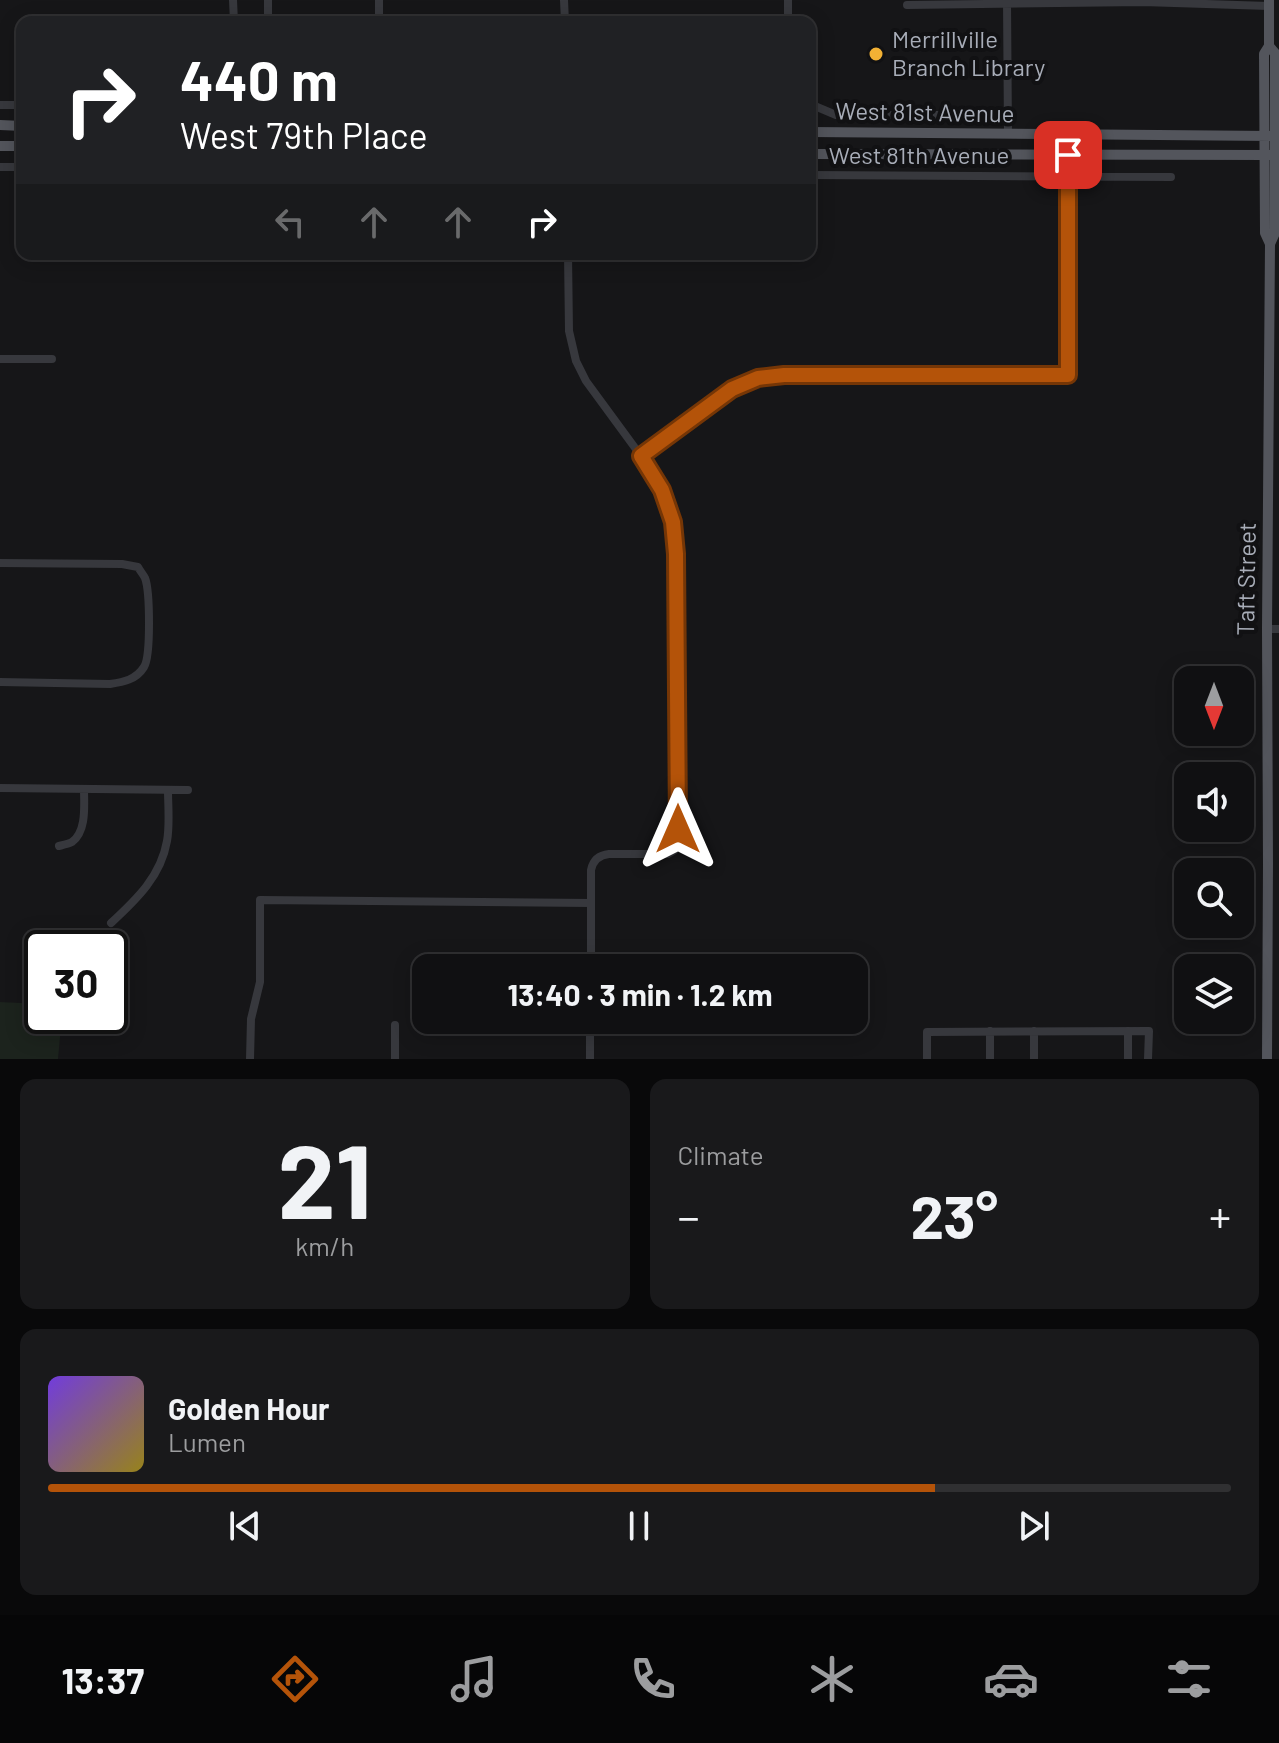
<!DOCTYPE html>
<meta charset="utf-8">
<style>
body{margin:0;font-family:Barlow,sans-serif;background:#19191b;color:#f1f3f6;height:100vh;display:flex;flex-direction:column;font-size:30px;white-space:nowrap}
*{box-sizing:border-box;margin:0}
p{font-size:26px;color:#9c9d9f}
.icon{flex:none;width:44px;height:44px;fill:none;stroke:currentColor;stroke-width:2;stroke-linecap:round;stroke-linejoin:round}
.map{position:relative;height:1059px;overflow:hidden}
.sheet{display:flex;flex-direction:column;gap:20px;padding:20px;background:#09090a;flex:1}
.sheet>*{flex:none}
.top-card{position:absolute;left:16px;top:16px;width:800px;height:244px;border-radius:16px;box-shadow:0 4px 20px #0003,0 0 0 2px #303032;background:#202124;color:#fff;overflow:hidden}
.needle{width:52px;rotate:180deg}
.fabs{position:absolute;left:1174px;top:666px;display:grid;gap:16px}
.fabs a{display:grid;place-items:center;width:80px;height:80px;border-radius:16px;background:#101012;box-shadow:0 4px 20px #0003,0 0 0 2px #303032;font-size:40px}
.speed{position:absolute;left:24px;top:930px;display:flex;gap:16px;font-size:40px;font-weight:700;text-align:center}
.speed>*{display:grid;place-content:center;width:104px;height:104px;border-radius:50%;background:#101012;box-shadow:0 4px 20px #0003,0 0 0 2px #303032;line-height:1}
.speed .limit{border:4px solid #111;border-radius:12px;background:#fff;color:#111}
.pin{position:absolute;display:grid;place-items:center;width:68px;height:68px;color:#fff;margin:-34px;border-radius:16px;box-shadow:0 4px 12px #0006}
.me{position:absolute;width:88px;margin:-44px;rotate:0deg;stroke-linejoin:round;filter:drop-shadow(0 0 6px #0008)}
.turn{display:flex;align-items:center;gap:28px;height:168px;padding:0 32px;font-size:36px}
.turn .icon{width:104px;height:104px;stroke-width:2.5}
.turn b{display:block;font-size:56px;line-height:68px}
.lanes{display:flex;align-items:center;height:76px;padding:0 32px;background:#0003;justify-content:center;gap:40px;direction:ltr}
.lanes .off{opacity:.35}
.big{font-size:60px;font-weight:700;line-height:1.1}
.sheet .widget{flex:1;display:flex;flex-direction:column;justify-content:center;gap:12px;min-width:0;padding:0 28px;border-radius:16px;background:#19191b}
.sheet .dial{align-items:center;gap:0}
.dial b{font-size:104px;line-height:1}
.song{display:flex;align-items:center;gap:24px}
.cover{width:96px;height:96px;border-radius:12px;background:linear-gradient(135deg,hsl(260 70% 55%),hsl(50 70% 35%))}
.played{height:8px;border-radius:4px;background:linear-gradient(90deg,#b45309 75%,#303032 75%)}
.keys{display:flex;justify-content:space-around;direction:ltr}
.heat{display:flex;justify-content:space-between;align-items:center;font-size:44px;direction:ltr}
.sheet .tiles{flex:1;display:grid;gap:20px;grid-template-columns:1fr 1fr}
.widget:last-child{grid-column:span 2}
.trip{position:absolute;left:412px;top:954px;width:456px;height:80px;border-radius:16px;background:#101012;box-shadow:0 4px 20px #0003,0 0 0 2px #303032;font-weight:700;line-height:80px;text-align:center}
.tab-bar{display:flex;height:128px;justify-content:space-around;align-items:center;background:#060607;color:#9c9d9f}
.tab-bar .icon{width:56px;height:56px}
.tab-bar .current{color:#b45309}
.tab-bar b{font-size:36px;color:#f1f3f6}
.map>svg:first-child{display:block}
.green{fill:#1c231d}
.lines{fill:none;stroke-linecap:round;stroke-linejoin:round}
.minor{stroke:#37383d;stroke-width:8}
.major{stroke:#53555c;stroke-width:10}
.route-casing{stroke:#753606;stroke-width:20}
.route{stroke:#b45309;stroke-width:14}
.poi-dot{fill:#f2b134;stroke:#111113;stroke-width:3}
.labels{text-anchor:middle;stroke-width:8;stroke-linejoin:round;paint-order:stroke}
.poi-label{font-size:24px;fill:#a8adb8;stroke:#111113;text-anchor:start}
.street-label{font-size:24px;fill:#a8adb8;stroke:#111113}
</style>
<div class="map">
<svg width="1279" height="1059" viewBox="0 0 1279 1059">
<rect width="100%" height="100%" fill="#161618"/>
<path class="green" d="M0,1002L42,1004V1016H59L61,1027L58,1059H0Z"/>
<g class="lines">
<path class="minor" d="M233,0L234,22
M268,0V22
M379,0V22
M564,0L565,22
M788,0V22
M1007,1L1008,134
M907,5L1143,2L1269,6
M810,104L836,115H1008
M0,105H22
M0,167H22
M810,175L1171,177
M568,254L569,331L576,361L586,381L641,456L662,490L673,522L676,554L678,844L675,850L668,854H609C599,855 593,860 591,870V968
M0,359H52
M641,456C658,444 676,431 693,418C722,397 746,376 784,375H1068V155
M0,563L122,564L138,567C140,571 143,574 145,578C150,591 151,656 144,667C136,680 123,682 110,684L0,682
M1267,629H1279
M0,788L188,790
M59,846C63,845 68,844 72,842C87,831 84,805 84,789
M111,923C137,899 161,876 167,841C170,825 168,806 168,790
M395,1025V1059
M990,1031V1059
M1034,1031V1059
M250,1059L251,1019L260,982V900L591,903
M590,1059V1020
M927,1059V1032L1149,1031L1148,1059
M1128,1059V1031"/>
<path class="major" d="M1269,46L1264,54L1265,233L1270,244
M0,125L22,126
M810,132L1279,136
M0,146H22
M810,154L1279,155
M1267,1059L1268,863L1267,629L1270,244L1275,233V53L1269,46V0"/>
</g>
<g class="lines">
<defs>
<path id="route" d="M678,829L676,554L673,522L662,490L641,456L732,389L758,378L784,375H1068V155"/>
</defs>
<use href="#route" class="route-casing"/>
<use href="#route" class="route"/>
</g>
<circle class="poi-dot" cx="876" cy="54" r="8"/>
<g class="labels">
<g class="poi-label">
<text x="892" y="48">Merrillville<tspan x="892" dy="28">Branch Library</tspan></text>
</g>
<g class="street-label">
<text transform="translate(925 113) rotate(1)" y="8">West 81st Avenue</text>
<text x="919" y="164">West 81th Avenue</text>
<text transform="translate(1247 579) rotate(-89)" y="8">Taft Street</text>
</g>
</g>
</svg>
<div class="fabs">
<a><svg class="needle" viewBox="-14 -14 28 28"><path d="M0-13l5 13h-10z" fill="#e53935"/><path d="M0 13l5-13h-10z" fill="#9c9d9f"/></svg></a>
<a><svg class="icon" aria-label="sound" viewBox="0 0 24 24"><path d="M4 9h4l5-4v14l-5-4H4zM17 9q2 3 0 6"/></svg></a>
<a><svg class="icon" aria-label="search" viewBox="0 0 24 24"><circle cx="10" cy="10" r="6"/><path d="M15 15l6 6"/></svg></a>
<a><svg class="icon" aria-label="layers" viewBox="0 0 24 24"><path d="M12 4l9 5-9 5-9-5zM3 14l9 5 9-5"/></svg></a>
</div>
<div class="speed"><div class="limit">30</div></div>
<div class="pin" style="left:1068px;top:155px;background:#d93025"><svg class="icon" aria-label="arrive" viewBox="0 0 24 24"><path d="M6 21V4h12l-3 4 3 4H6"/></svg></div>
<svg class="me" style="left:678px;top:829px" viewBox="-20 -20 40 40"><path d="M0-17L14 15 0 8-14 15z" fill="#b45309" stroke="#fff" stroke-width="4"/></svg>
<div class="trip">13:40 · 3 min · 1.2 km</div>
<div class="top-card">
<div class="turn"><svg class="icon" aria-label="right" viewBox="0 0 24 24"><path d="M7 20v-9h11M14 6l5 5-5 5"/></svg><div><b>440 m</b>West 79th Place</div></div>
<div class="lanes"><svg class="icon off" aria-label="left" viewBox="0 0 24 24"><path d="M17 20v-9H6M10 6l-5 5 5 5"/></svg><svg class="icon off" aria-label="ahead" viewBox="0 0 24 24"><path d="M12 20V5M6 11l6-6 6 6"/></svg><svg class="icon off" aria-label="ahead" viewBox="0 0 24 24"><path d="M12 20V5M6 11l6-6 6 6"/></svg><svg class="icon" aria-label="right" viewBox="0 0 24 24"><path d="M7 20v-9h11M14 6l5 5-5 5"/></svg></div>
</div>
</div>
<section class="sheet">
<div class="tiles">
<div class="widget dial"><b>21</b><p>km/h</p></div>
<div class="widget"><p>Climate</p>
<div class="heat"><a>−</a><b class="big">23°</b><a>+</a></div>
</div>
<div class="widget">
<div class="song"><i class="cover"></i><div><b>Golden Hour</b><p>Lumen</p></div></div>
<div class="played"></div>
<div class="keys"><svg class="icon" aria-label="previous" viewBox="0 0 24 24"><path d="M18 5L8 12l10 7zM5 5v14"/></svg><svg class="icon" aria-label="pause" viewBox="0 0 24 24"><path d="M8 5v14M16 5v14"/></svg><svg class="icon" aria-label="next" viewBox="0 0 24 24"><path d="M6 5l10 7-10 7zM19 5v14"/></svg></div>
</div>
</div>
</section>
<nav class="tab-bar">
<b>13:37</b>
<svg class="icon current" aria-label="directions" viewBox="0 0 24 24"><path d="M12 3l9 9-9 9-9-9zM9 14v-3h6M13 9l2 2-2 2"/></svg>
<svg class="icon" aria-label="music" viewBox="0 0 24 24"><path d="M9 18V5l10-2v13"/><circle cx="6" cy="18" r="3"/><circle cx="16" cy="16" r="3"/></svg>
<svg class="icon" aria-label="phone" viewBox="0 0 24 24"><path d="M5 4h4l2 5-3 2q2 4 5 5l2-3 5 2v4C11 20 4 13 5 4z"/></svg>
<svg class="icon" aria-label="climate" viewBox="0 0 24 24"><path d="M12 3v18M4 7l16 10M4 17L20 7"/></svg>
<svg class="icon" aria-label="car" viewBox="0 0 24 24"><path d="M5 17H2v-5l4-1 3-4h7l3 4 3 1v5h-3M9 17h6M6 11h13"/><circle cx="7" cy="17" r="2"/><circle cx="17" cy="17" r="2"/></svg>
<svg class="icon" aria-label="filters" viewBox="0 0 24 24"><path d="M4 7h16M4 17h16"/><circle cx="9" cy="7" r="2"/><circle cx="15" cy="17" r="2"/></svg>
</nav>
